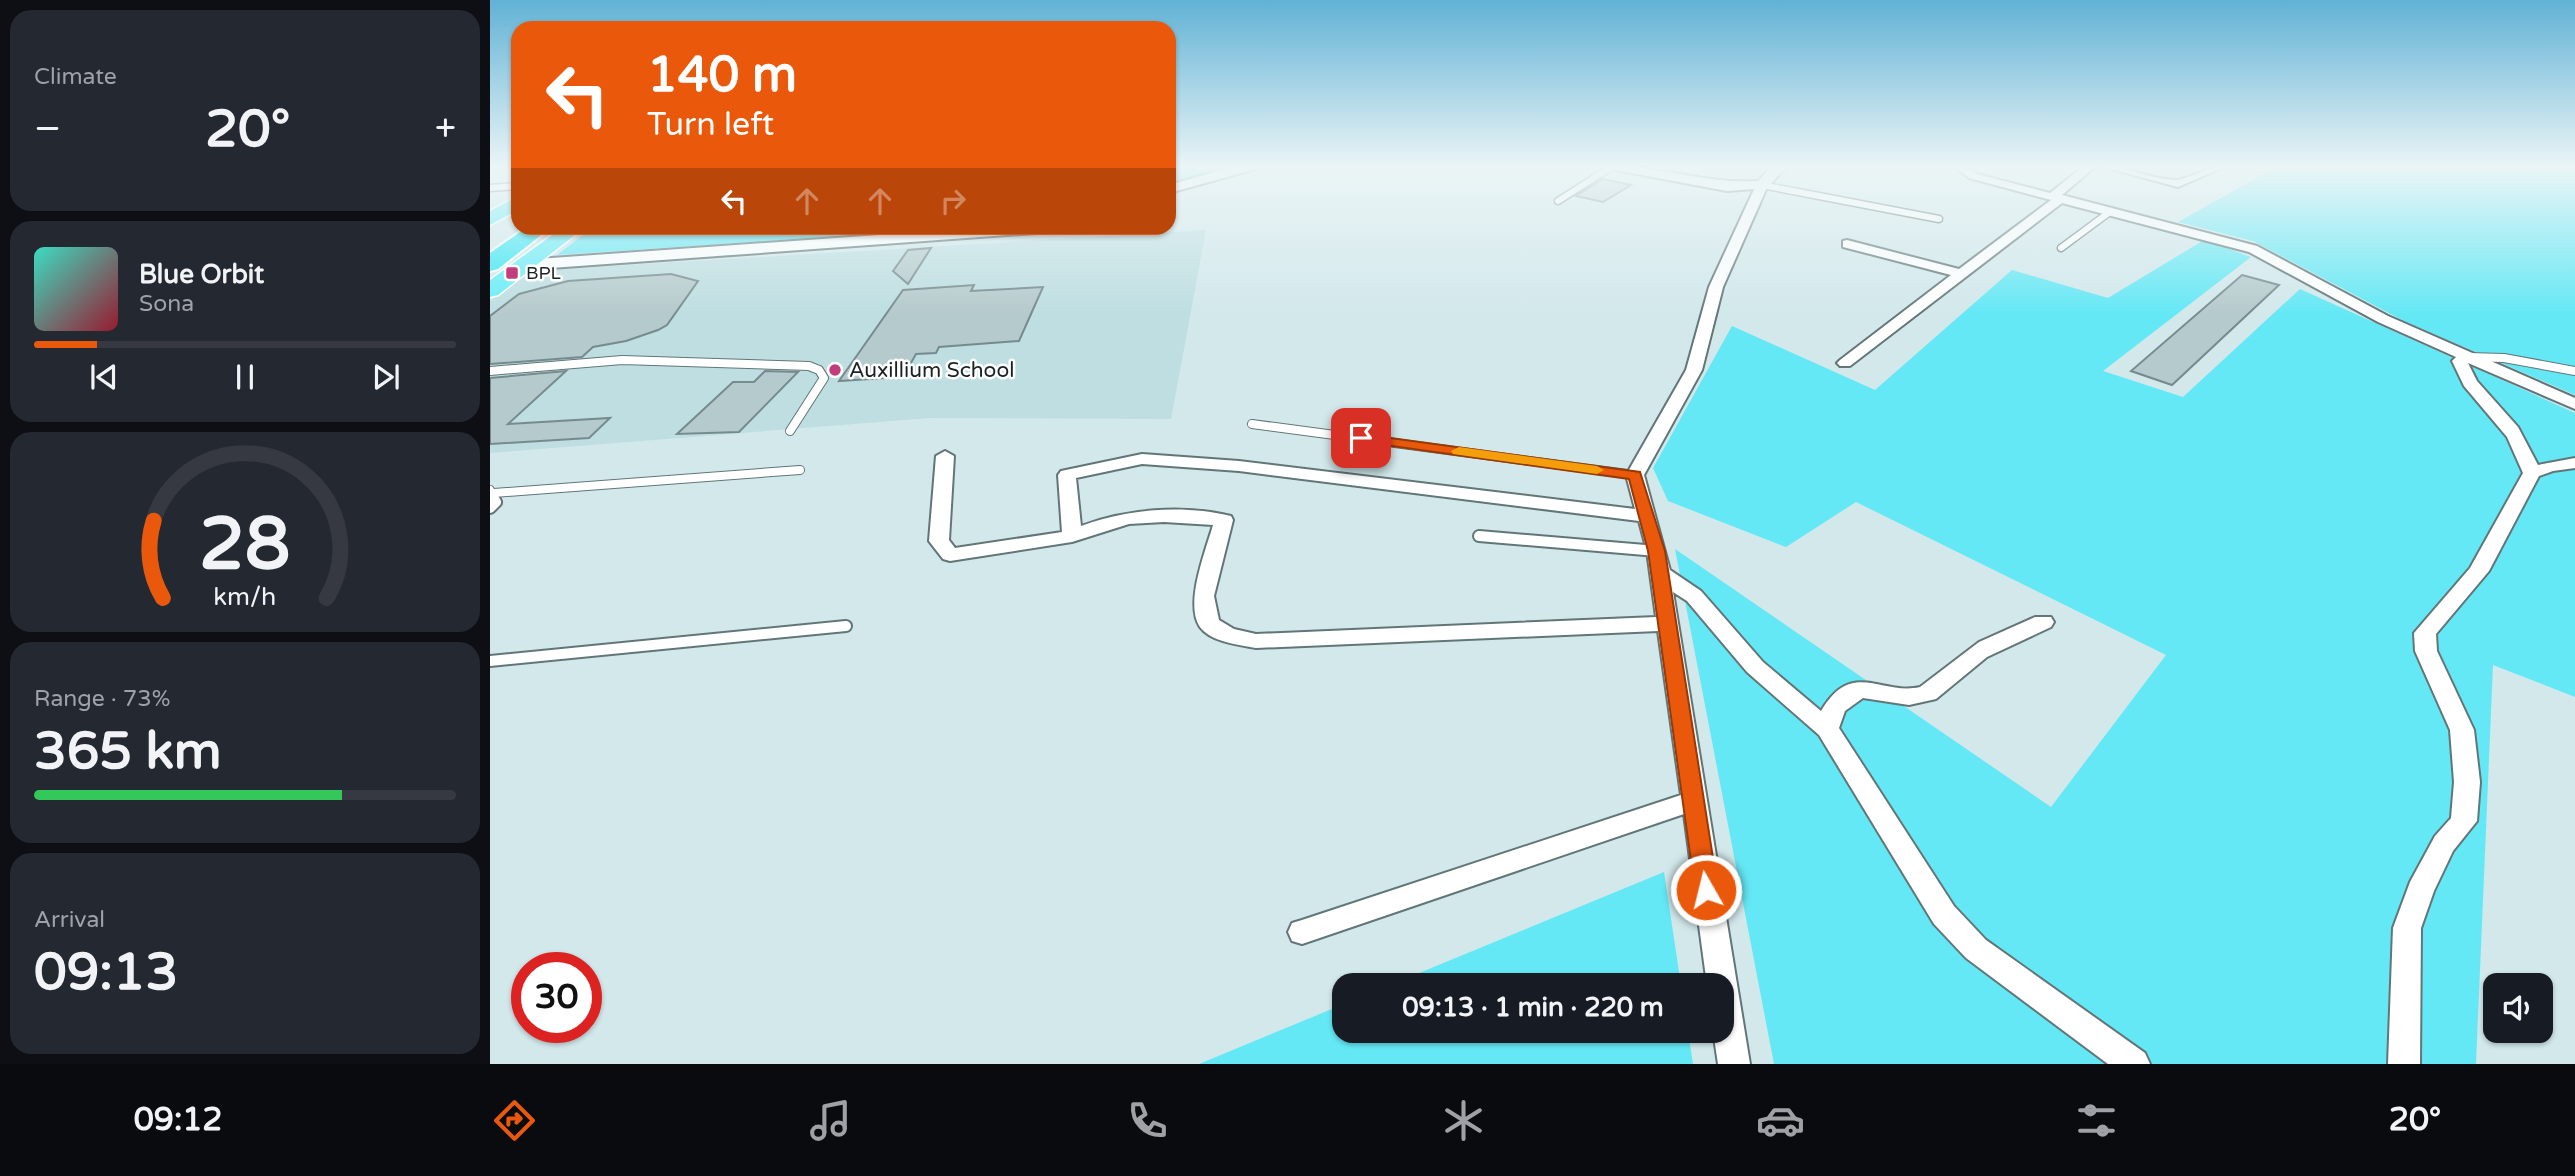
<!DOCTYPE html>
<meta charset="utf-8">
<style>
body{margin:0;font-family:"Varela Round",sans-serif;background:#242831;color:#f1f3f6;height:100vh;display:flex;flex-direction:column;font-size:26px;white-space:nowrap}
*{box-sizing:border-box;margin:0}
p{font-size:23px;color:#9ea1a6}
.icon{flex:none;width:38px;height:38px;fill:none;stroke:currentColor;stroke-width:2;stroke-linecap:round;stroke-linejoin:round}
.map{position:relative;flex:1;overflow:hidden}
.details{display:flex;flex-direction:column;gap:10px;padding:10px;background:#0d0f14;width:490px}
.details>*{flex:none}
.hud{position:absolute;left:21px;top:21px;width:665px;height:214px;border-radius:21px;box-shadow:0 2px 5px #0004;background:#ea580c;color:#fff;overflow:hidden}
.fabs{position:absolute;left:1993px;top:973px;display:grid;gap:14px}
.fabs a{display:grid;place-items:center;width:70px;height:70px;border-radius:14px;background:#171b24;box-shadow:0 2px 5px #0004;font-size:35px}
.speed{position:absolute;left:21px;top:952px;display:flex;gap:14px;font-size:35px;font-weight:700;text-align:center}
.speed>*{display:grid;place-content:center;width:91px;height:91px;border-radius:50%;background:#171b24;box-shadow:0 2px 5px #0004;line-height:1}
.speed .limit{border:10px solid #d22;background:#fff;color:#111}
.pin{position:absolute;display:grid;place-items:center;width:60px;height:60px;color:#fff;margin:-30px;border-radius:14px;box-shadow:0 4px 10px #0006}
.me{position:absolute;width:77px;margin:-38px;rotate:352deg;stroke-linejoin:round;filter:drop-shadow(0 0 5px #0008)}
.turn{display:flex;align-items:center;gap:24px;height:147px;padding:0 21px;font-size:32px}
.turn .icon{width:91px;height:91px;stroke-width:2.5}
.turn b{display:block;font-size:49px;line-height:60px}
.lanes{display:flex;align-items:center;height:66px;padding:0 21px;background:#0003;justify-content:center;gap:35px;direction:ltr}
.lanes .off{opacity:.35}
.big{font-size:52px;font-weight:800;line-height:1.1}
.details .widget{flex:1;display:flex;flex-direction:column;justify-content:center;gap:10px;min-width:0;padding:0 24px;border-radius:21px;background:#242831}
.details .dial{align-items:center;gap:0}
.dial svg{height:182px;overflow:visible;fill:none;stroke:#363941;stroke-width:7;stroke-linecap:round;text-anchor:middle}
.dial text{fill:#f1f3f6;stroke:none}
.song{display:flex;align-items:center;gap:21px}
.cover{width:84px;height:84px;border-radius:10px;background:linear-gradient(135deg,hsl(170 70% 55%),hsl(350 70% 35%))}
.played{height:7px;border-radius:4px;background:linear-gradient(90deg,#ea580c 15%,#363941 15%)}
.keys{display:flex;justify-content:space-around;direction:ltr}
.heat{display:flex;justify-content:space-between;align-items:center;font-size:38px;direction:ltr}
.charge{height:10px;border-radius:5px;background:linear-gradient(90deg,#34c759 73%,#363941 0)}
.trip{position:absolute;left:842px;top:973px;width:402px;height:70px;border-radius:21px;background:#171b24;box-shadow:0 2px 5px #0004;font-weight:800;line-height:70px;text-align:center}
.dock{display:flex;height:112px;justify-content:space-around;align-items:center;background:#090b0e;color:#9ea1a6}
.dock .icon{width:49px;height:49px}
.dock .current{color:#ea580c}
.dock b{font-size:32px;color:#f1f3f6}
main{display:flex;flex:1;min-height:0}
.map>svg:first-child{display:block}
.built{fill:#bedee1}
.green{fill:#64e8f5}
.building{fill:#b5cacc;stroke:#768b8d;stroke-width:2}
.lines{fill:none;stroke-linecap:round;stroke-linejoin:round}
.service-far2-casing{stroke:#627678;stroke-width:9}
.service-far1-casing{stroke:#627678;stroke-width:10}
.service-casing{stroke:#627678;stroke-width:14}
.minor-casing{stroke:#627678;stroke-width:4}
.tertiary-casing{stroke:#627678;stroke-width:4}
.primary-casing{stroke:#fff;stroke-width:3}
.trunk-casing{stroke:#fff;stroke-width:4}
.service-far2{stroke:#fff;stroke-width:6}
.service-far1{stroke:#fff;stroke-width:8}
.service{stroke:#fff;stroke-width:10}
.minor{fill:#fff;fill-rule:evenodd}
.tertiary{fill:#fff;fill-rule:evenodd}
.primary{fill:#66edf7;fill-rule:evenodd}
.trunk{fill:#33e7f4;fill-rule:evenodd}
.route{fill:#ea580c;stroke:#983908;stroke-width:2}
.slow{fill:#f59e0b}
.poi-dot{fill:#c23c7e;stroke:#fff;stroke-width:2.5}
.labels{text-anchor:middle;stroke-width:5;stroke-linejoin:round;paint-order:stroke}
.far-poi-label{font-size:18px;fill:#192121;stroke:#fff;text-anchor:start}
.poi-label{font-size:21px;fill:#192121;stroke:#fff;text-anchor:start}
</style>
<main>
<section class="details">
<div class="widget"><p>Climate</p>
<div class="heat"><a>−</a><b class="big">20°</b><a>+</a></div>
</div>
<div class="widget">
<div class="song"><i class="cover"></i><div><b>Blue Orbit</b><p>Sona</p></div></div>
<div class="played"></div>
<div class="keys"><svg class="icon" aria-label="previous" viewBox="0 0 24 24"><path d="M18 5L8 12l10 7zM5 5v14"/></svg><svg class="icon" aria-label="pause" viewBox="0 0 24 24"><path d="M8 5v14M16 5v14"/></svg><svg class="icon" aria-label="next" viewBox="0 0 24 24"><path d="M6 5l10 7-10 7zM19 5v14"/></svg></div>
</div>
<div class="widget dial"><svg viewBox="0 0 100 80">
<path d="M14 69A42 42 0 1 1 86 69"/>
<path d="M14 69A42 42 0 0 1 10 35" stroke="#ea580c"/>
<text x="50" y="56" font-size="32" font-weight="700">28</text>
<text x="50" y="72" font-size="11">km/h</text>
</svg></div>
<div class="widget"><p>Range · 73%</p><b class="big">365 km</b><div class="charge"></div></div>
<div class="widget"><p>Arrival</p><b class="big">09:13</b></div>
</section>
<div class="map">
<svg width="2085" height="1064" viewBox="0 0 2085 1064">
<rect width="100%" height="100%" fill="#d2e8eb"/>
<path class="built" d="M716,230L681,419L440,418L0,453V301L40,271Z"/>
<path class="green" d="M679,166H740L679,184Z
M1788,166H2085V395L1914,321L1763,241L1688,222Z
M102,228H483L67,255Z
M1714,240L1761,257L1613,371L1693,397L1810,289L2085,413V697L2003,665L1986,1064H1284L1185,549L1561,807L1676,655L1366,502L1296,547L1178,501L1163,468L1242,326L1385,390L1522,270L1618,298Z
M1174,872L1191,985H900Z
M854,1004V1031H1198L1203,1064H709Z"/>
<path class="building" d="M1113,179L1141,185L1113,202L1086,196Z
M441,248L418,284L403,271L418,250Z
M181,274L208,281L177,325L168,330L136,341L103,347L92,357L0,364V316L29,294L78,281Z
M1752,275L1789,285L1682,385L1641,371Z
M484,285L481,291L553,287L529,341L449,347L446,353L426,354L416,372L395,378L349,381L413,290Z
M76,371L18,424L120,418L99,438L0,444V378Z
M275,371L308,372L249,432L187,434L243,382H264Z"/>
<g class="lines">
<defs>
<path id="service-far2" d="M1272,185L1449,219
M0,188L28,186
M1068,201L1123,166
M1571,248L1621,211"/>
<path id="service-far1" d="M1978,357L2014,358L2085,371
M0,371L132,360L319,366L329,370L334,378L300,431
M762,424L1145,475
M0,490L4,499
M4,493L310,470"/>
<path id="service" d="M0,508L6,502L3,497
M989,536L1167,551
M0,661L356,626"/>
<path id="minor" d="M1464,166H1476L1487,174L1560,193L1594,166H1606L1572,195L1767,246L1898,316L2085,398V409L1978,363L1987,381L2028,427L2048,465L2085,458V468L2063,471L2049,476L1999,571L1946,634L1947,651L1984,730L1990,782L1987,821L1963,851L1944,891L1931,928L1930,1064H1898L1903,928L1920,882L1945,836L1961,818L1964,782L1960,730L1925,651L1924,633L1980,568L2033,473L2017,437L1974,386L1962,361L1966,357L1888,322L1759,252L1572,203L1360,366H1350L1347,363L1350,360L1461,275L1353,247V241L1357,240L1469,269L1561,200L1479,178Z
M1610,166C1636,166 1659,179 1685,180C1698,180 1717,166 1737,166L1688,187Z
M1272,182L1278,185L1233,287L1212,370L1154,475L1180,570L1211,591L1273,662L1331,711C1362,658 1392,696 1430,687L1489,642L1545,617H1561L1564,622L1561,627L1497,657L1446,699L1419,705L1373,698L1355,711L1349,728L1464,906L1496,940L1655,1053L1660,1064H1618L1476,958L1444,924L1329,735L1257,672L1197,601L1183,592L1260,1064H1228L1223,1031H1232V985H1217L1194,814L812,944L802,941L798,932L802,923L812,920L1191,795L1168,631L766,648C749,645 721,642 710,627C694,604 716,550 723,525L674,522L639,524L582,542L460,561L453,559L439,541L446,456L455,451L464,456L459,540L465,548L572,532L568,475L571,471L652,454L749,461L1145,509L1136,475L1196,370L1219,287L1266,185ZM652,464L749,471L1149,521L1157,551L1166,617L766,634L744,629L729,620L724,596L743,520L741,516C693,504 636,509 591,526L586,478Z"/>
<path id="tertiary" d="M746,166H768L766,169L679,193V185Z
M1118,166C1169,166 1217,184 1268,181L1282,166H1297L1277,188L1237,191L1125,170Z
M488,228H555L547,233L33,270L25,265L33,260Z"/>
<path id="primary" d="M28,196V210L0,225V211Z
M72,228H94L8,295L0,297V280Z"/>
<path id="trunk" d="M36,228H60L8,269L0,271V253Z"/>
</defs>
<use href="#service-far2" class="service-far2-casing"/>
<use href="#service-far1" class="service-far1-casing"/>
<use href="#service" class="service-casing"/>
<use href="#minor" class="minor-casing"/>
<use href="#tertiary" class="tertiary-casing"/>
<use href="#primary" class="primary-casing"/>
<use href="#trunk" class="trunk-casing"/>
<use href="#service-far2" class="service-far2"/>
<use href="#service-far1" class="service-far1"/>
<use href="#service" class="service"/>
<use href="#minor" class="minor"/>
<use href="#tertiary" class="tertiary"/>
<use href="#primary" class="primary"/>
<use href="#trunk" class="trunk"/>
</g>
<linearGradient id="sky" x2="0" y2="1"><stop stop-color="#61b2d5"/><stop offset="0.53" stop-color="#ebf5f6"/><stop offset="1" stop-color="#ebf5f6" stop-opacity="0"/></linearGradient>
<rect width="2085" height="315" fill="url(#sky)"/>
<path class="route" d="M871,434L1150,472L1175,551L1228,890L1224,897L1216,899L1208,897L1205,890L1158,551L1139,479L866,441L864,438Z"/>
<path class="slow" d="M969,447L1107,466L1114,470L1107,474L963,454L961,451Z"/>
<g class="poi-dot">
<rect x="15" y="266" width="14" height="14" rx="3.5"/>
<circle cx="345" cy="370" r="7"/>
</g>
<g class="labels">
<g class="far-poi-label">
<text x="36" y="279">BPL</text>
</g>
<g class="poi-label">
<text x="359" y="377">Auxillium School</text>
</g>
</g>
</svg>
<div class="fabs">
<a><svg class="icon" aria-label="sound" viewBox="0 0 24 24"><path d="M4 9h4l5-4v14l-5-4H4zM17 9q2 3 0 6"/></svg></a>
</div>
<div class="speed"><div class="limit">30</div></div>
<div class="pin" style="left:871px;top:438px;background:#d93025"><svg class="icon" aria-label="arrive" viewBox="0 0 24 24"><path d="M6 21V4h12l-3 4 3 4H6"/></svg></div>
<svg class="me" style="left:1216px;top:890px" viewBox="-20 -20 40 40"><circle r="17" fill="#ea580c" stroke="#fff" stroke-width="3"/><path d="M0-11L8 9 0 5-8 9z" fill="#fff"/></svg>
<div class="trip">09:13 · 1 min · 220 m</div>
<div class="hud">
<div class="turn"><svg class="icon" aria-label="left" viewBox="0 0 24 24"><path d="M17 20v-9H6M10 6l-5 5 5 5"/></svg><div><b>140 m</b>Turn left</div></div>
<div class="lanes"><svg class="icon" aria-label="left" viewBox="0 0 24 24"><path d="M17 20v-9H6M10 6l-5 5 5 5"/></svg><svg class="icon off" aria-label="ahead" viewBox="0 0 24 24"><path d="M12 20V5M6 11l6-6 6 6"/></svg><svg class="icon off" aria-label="ahead" viewBox="0 0 24 24"><path d="M12 20V5M6 11l6-6 6 6"/></svg><svg class="icon off" aria-label="right" viewBox="0 0 24 24"><path d="M7 20v-9h11M14 6l5 5-5 5"/></svg></div>
</div>
</div>
</main>
<nav class="dock">
<b>09:12</b>
<svg class="icon current" aria-label="directions" viewBox="0 0 24 24"><path d="M12 3l9 9-9 9-9-9zM9 14v-3h6M13 9l2 2-2 2"/></svg>
<svg class="icon" aria-label="music" viewBox="0 0 24 24"><path d="M9 18V5l10-2v13"/><circle cx="6" cy="18" r="3"/><circle cx="16" cy="16" r="3"/></svg>
<svg class="icon" aria-label="phone" viewBox="0 0 24 24"><path d="M5 4h4l2 5-3 2q2 4 5 5l2-3 5 2v4C11 20 4 13 5 4z"/></svg>
<svg class="icon" aria-label="climate" viewBox="0 0 24 24"><path d="M12 3v18M4 7l16 10M4 17L20 7"/></svg>
<svg class="icon" aria-label="car" viewBox="0 0 24 24"><path d="M5 17H2v-5l4-1 3-4h7l3 4 3 1v5h-3M9 17h6M6 11h13"/><circle cx="7" cy="17" r="2"/><circle cx="17" cy="17" r="2"/></svg>
<svg class="icon" aria-label="filters" viewBox="0 0 24 24"><path d="M4 7h16M4 17h16"/><circle cx="9" cy="7" r="2"/><circle cx="15" cy="17" r="2"/></svg>
<b>20°</b>
</nav>
